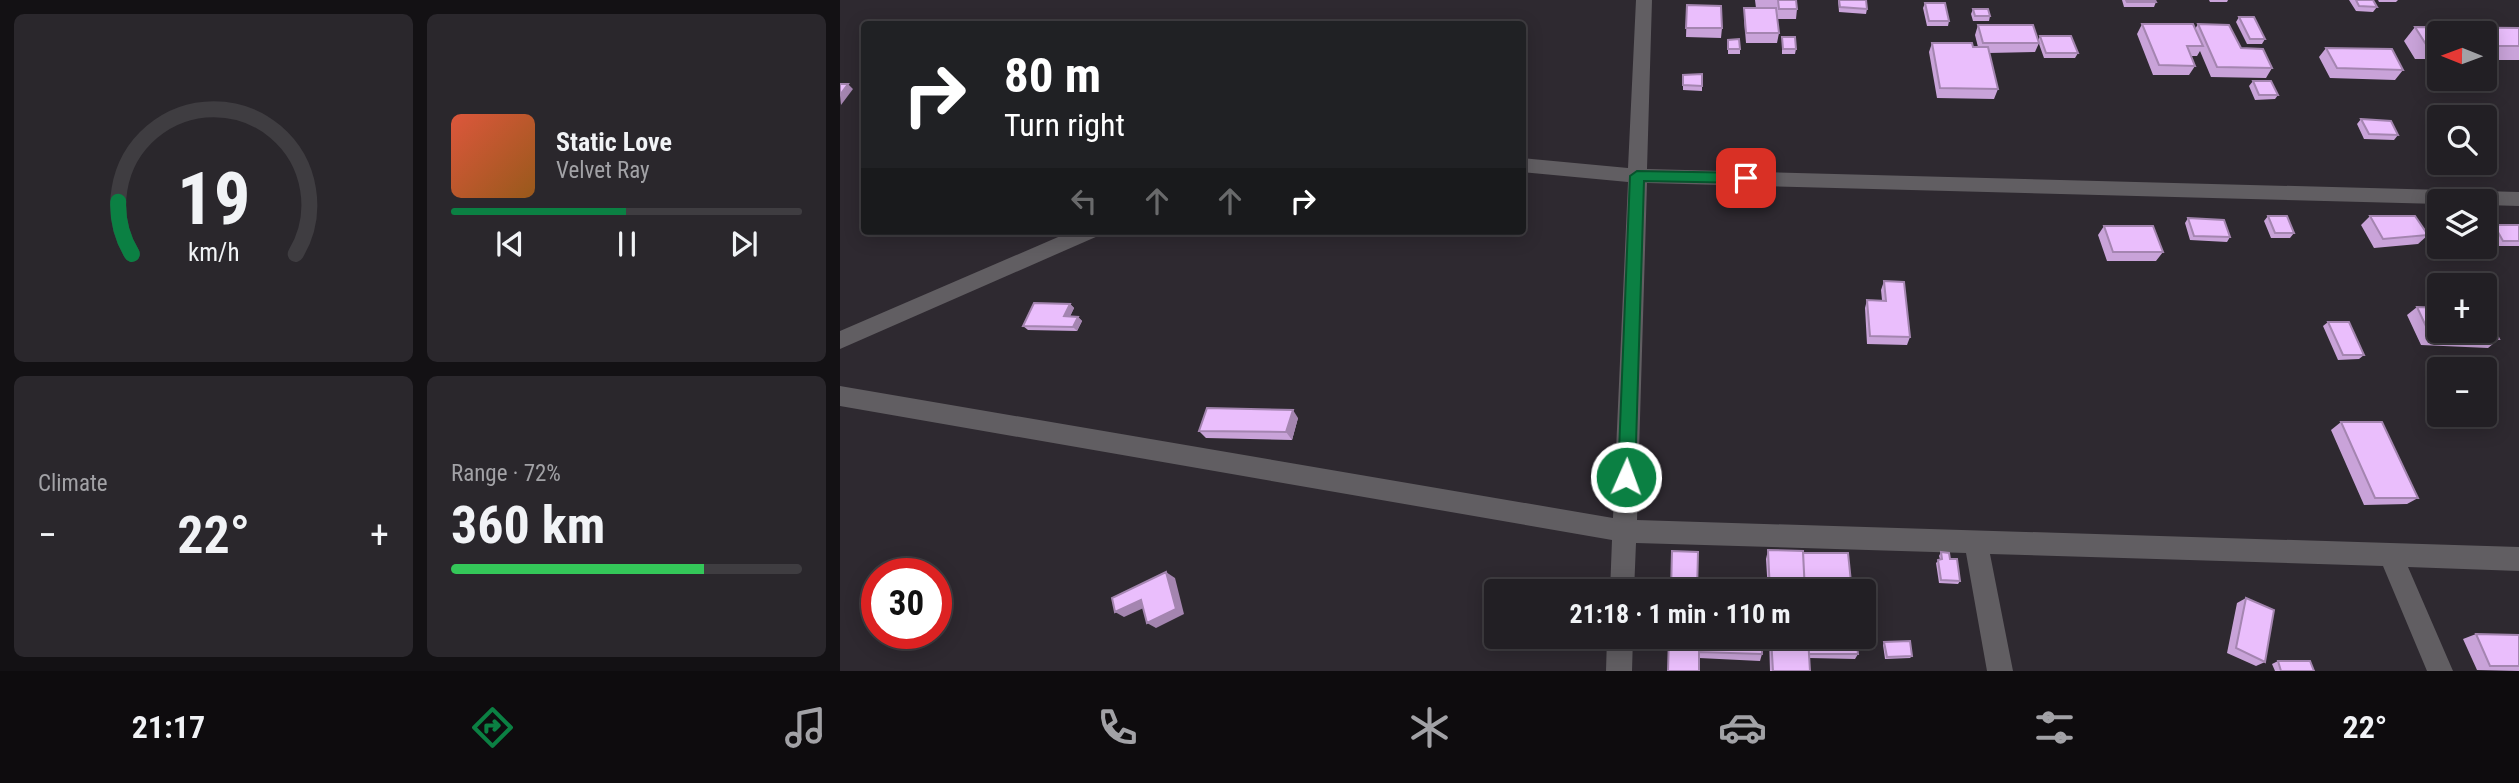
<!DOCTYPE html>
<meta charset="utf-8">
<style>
body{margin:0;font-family:"Roboto Condensed",sans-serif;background:#2a272c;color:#f1f3f6;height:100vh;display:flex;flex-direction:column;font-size:26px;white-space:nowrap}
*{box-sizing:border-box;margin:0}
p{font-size:23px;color:#a2a2a6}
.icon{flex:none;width:38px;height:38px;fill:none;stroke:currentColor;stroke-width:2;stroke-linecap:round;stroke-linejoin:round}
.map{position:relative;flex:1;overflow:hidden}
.side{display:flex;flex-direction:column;gap:14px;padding:14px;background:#131114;width:840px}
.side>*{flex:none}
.guide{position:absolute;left:21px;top:21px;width:665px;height:214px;border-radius:7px;box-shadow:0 4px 18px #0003,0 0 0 2px #3f3d41;background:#202124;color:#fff;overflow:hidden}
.needle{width:46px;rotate:271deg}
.buttons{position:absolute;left:1587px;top:21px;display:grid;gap:14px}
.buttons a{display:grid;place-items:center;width:70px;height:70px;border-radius:7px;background:#221f24;box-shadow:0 4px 18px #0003,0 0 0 2px #3f3d41;font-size:35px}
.speed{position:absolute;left:21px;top:558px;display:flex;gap:14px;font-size:35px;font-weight:700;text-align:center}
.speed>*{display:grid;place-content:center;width:91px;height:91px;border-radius:50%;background:#221f24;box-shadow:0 4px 18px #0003,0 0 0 2px #3f3d41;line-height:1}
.speed .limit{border:10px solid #d22;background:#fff;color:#111}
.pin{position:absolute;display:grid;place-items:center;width:60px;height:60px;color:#fff;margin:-30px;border-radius:14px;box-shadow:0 4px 10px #0006}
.me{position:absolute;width:77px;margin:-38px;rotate:2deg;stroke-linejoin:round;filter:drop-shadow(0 0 5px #0008)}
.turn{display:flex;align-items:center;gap:24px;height:147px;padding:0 28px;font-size:32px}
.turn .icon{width:91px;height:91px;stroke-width:2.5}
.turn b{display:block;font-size:49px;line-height:60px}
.lanes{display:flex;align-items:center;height:66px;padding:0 28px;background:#0003;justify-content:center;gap:35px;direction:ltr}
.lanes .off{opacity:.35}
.big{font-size:52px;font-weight:700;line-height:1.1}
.side .card{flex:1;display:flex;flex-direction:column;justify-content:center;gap:10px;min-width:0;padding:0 24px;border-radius:10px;background:#2a272c}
.side .dial{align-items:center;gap:0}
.dial svg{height:182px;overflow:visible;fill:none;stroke:#3f3d41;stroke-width:7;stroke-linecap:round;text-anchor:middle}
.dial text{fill:#f1f3f6;stroke:none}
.song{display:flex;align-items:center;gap:21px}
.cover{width:84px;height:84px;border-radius:10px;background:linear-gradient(135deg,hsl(10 70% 55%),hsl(30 70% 35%))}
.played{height:7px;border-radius:4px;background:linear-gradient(90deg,#0b8043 50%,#3f3d41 50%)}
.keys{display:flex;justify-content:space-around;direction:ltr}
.heat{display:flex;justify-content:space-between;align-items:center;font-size:38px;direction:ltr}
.charge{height:10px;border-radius:5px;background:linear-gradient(90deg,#34c759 72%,#3f3d41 0)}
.side .tiles{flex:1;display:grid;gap:14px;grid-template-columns:repeat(2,1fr)}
.trip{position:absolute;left:644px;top:579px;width:392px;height:70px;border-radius:7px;background:#221f24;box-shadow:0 4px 18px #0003,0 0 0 2px #3f3d41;font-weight:700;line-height:70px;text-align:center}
.menu{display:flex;height:112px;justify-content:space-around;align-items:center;background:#0e0c0e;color:#a2a2a6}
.menu .icon{width:49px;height:49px}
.menu .active{color:#0b8043}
.menu b{font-size:32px;color:#f1f3f6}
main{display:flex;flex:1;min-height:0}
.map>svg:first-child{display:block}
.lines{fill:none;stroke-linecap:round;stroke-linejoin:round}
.street{fill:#615e62;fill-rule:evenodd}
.wall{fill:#c9a3d9}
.shaded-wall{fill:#a485b0}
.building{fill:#eabefc;stroke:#a485b0;stroke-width:2}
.route{fill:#0b8043;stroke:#07532c;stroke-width:2}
</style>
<main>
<section class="side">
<div class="tiles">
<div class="card dial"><svg viewBox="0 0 100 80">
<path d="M14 69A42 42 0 1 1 86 69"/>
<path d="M14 69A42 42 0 0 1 8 46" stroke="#0b8043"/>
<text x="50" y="56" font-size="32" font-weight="700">19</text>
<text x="50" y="72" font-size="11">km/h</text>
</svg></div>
<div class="card">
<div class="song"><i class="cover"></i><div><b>Static Love</b><p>Velvet Ray</p></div></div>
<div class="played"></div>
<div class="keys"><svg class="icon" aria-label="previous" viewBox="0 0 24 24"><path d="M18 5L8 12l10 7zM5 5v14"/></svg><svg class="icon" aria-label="pause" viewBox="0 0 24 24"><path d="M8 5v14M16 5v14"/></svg><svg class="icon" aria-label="next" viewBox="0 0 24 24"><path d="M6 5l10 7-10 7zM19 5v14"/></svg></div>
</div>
<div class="card"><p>Climate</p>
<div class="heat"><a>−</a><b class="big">22°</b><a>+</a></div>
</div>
<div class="card"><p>Range · 72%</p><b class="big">360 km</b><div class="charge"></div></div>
</div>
</section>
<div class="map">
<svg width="1679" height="671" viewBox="0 0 1679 671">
<rect width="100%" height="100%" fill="#2e2930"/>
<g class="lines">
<path class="street" d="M796,0H812L807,169L1679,192V206L1645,205V201H1600V204L807,183L797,520L1679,547V571L1568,567L1613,671H1587L1543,566L1150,554L1173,671H1147L1126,553L796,543L794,592H770L772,540L0,406V386L773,518L788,182L682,172V158L788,168Z
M232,231H261L258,236L0,349V331Z
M767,637H793L792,671H766Z"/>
</g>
<path class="wall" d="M915,0H956L957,9L956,19H938L936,9L939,33L937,43H906L904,18V8H916Z
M998,0H1026L1027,9L1026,14L999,12Z
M1282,0H1315L1316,2L1314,7H1284Z
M1369,0H1388L1387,2H1370Z
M1509,0H1533L1537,7L1533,12L1516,11Z
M1538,0H1558L1556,2H1539Z
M1085,3L1109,21L1108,26H1087L1083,8Z
M847,5L882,28L881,38L846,37Z
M1133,9L1150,16L1149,21H1133L1131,14Z
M1399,17L1425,39L1422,44H1407L1396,22Z
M1302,24L1355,29L1358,24L1401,48L1432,68L1426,78L1371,77L1360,51L1357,56H1351L1355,66L1349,75H1313L1297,34Z
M1138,25L1199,43L1195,52L1149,53L1158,89L1154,99L1097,98L1089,52L1092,43L1138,47L1135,35Z
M1575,27L1679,28V60H1645V33H1600V59H1575L1564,41Z
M1200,36L1238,53L1235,58H1204L1198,41Z
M942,37L956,49L955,54H942Z
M888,40L900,49V54H888Z
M1486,48L1563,70L1555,80L1490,78L1479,57Z
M862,74V91L843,90V75Z
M1413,81L1438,95L1435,99L1415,100L1409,86Z
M1521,119L1558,135L1554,140L1524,139L1517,124Z
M1428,216L1454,233L1450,238H1431L1424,221Z
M1530,216L1588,235L1578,244L1534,248L1521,225Z
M1348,218L1390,237L1387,242L1350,240L1345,223Z
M1654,225H1679V246H1658L1649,229Z
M1264,226L1323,252L1316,261H1267L1258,235Z
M1044,281L1070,337L1067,345L1027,344L1025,308L1027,300H1042L1041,290Z
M230,304L234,308L230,316L238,317L242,321L237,331L188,330L183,326Z
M1577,307L1659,339L1648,348L1581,345L1567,315Z
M1488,322L1524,355L1519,359L1498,360L1483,326Z
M458,418L452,440L366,438L359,431Z
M1501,422L1578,498L1567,504L1524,505L1491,430Z
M928,550L963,553L1012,592H928L926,559Z
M1101,552L1110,559L1120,581L1118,584L1099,583L1096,563L1100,559L1099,556Z
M1406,598L1425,662L1416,666L1387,653L1397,603Z
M1636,634L1679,635V671L1637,670L1623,639Z
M829,637L922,654L920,661L859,658Z
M929,637H1016L1018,654L1015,659L969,658L970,671H930Z
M1044,642L1072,656L1070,658L1045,659L1043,645Z
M1438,661L1474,671H1435L1432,664Z"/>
<path class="shaded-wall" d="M8,84L13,89L1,105L0,95Z
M230,304L234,308L228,321L224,316Z
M238,317L242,321L237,331L233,327Z
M453,410L458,418L452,440L446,432Z
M326,572L335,578L344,614L316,628L307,623Z
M301,600L310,605L284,617L275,612Z"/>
<path class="building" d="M938,0H956L957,9H939Z
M999,0H1026L1027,9L1000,7Z
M1286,0H1315L1316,2H1287Z
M1516,0H1533L1537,7L1519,6Z
M1085,3H1105L1109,21H1089Z
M847,5L881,6L882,28H846Z
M904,8H936L939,33H906Z
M1133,9H1148L1150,16H1135Z
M1399,17H1414L1425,39H1410Z
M1302,24H1353L1363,46H1347L1355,66L1319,65Z
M1358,24L1389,25L1401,48L1423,49L1432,68L1377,67Z
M1138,25H1193L1199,43H1143Z
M1575,27L1679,28V46H1645V33H1600V46H1587Z
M1200,36H1231L1238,53H1206Z
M942,37H955L956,49H943Z
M899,39L900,49H888V40Z
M1092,43H1132L1133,47H1148L1158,89L1100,88Z
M1486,48L1552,49L1563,70L1497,68Z
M862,74V86L843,85V75Z
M1413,81H1431L1438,95H1419Z
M0,84H8L0,95Z
M1521,119L1551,121L1558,135L1529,134Z
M1428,216H1447L1454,233H1435Z
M1530,216H1575L1588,235L1543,239Z
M1348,218L1384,220L1390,237L1354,236Z
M1654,225H1679V241H1663Z
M1264,226H1313L1323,252H1273Z
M1044,281L1064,282L1070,337L1030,336L1027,300L1046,301Z
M194,303L230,304L224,316L238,317L233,327L183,326Z
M1577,307L1600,308V331H1645V312L1659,339L1591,337Z
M1488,322H1509L1524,355H1503Z
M367,408L453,410L446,432L359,431Z
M1501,422H1542L1578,498H1535Z
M928,550L963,551L965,592H930Z
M832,551L858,552L857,592H831Z
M1101,552L1109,553L1110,559H1117L1120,581L1101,580L1098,560L1102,559Z
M963,553H1008L1012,592H965Z
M326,572L336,609L307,623L301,600L275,612L272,598Z
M1406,598L1434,610L1425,662L1396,648Z
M1636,634L1679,635V666H1650Z
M829,637H922V654L859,652V671H828Z
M931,637H968L970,671H933Z
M968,637H1016L1018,654H969Z
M1070,641L1072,656L1047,657L1044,642Z
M1438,661H1470L1474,671H1441Z"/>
<path class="route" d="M797,171L906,173L913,178L906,183L804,181L795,477L793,482L786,485L780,482L778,477L790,176Z"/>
</svg>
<div class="buttons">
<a><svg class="needle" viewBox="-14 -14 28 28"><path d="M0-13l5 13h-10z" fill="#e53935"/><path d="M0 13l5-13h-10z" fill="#a2a2a6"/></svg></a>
<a><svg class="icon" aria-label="search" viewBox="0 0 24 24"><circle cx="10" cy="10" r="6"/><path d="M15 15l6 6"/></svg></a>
<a><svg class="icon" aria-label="layers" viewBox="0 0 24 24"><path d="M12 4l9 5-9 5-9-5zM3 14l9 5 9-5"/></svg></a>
<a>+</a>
<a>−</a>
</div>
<div class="speed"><div class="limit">30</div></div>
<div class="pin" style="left:906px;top:178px;background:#d93025"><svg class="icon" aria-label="arrive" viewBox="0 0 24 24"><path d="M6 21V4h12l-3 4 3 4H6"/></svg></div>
<svg class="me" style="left:786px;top:477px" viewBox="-20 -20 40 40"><circle r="17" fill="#0b8043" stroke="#fff" stroke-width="3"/><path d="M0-11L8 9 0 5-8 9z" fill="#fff"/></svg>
<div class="trip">21:18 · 1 min · 110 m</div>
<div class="guide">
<div class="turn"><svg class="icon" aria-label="right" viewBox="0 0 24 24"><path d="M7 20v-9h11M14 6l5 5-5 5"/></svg><div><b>80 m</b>Turn right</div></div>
<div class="lanes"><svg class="icon off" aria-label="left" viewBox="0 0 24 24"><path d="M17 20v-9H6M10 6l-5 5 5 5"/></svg><svg class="icon off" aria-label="ahead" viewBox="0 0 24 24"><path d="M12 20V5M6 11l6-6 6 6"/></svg><svg class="icon off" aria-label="ahead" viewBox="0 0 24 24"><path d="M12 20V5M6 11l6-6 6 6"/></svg><svg class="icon" aria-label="right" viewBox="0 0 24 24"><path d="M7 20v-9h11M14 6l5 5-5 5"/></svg></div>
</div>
</div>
</main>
<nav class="menu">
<b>21:17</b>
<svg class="icon active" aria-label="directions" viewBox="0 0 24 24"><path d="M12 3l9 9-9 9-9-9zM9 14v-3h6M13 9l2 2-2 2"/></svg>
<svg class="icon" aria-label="music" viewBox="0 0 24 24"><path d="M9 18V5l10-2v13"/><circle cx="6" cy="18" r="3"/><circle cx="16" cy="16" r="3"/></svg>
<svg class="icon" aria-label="phone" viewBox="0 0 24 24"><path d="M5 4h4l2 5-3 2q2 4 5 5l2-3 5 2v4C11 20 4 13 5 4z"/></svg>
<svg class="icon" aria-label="climate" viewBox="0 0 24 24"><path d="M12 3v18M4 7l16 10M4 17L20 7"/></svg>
<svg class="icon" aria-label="car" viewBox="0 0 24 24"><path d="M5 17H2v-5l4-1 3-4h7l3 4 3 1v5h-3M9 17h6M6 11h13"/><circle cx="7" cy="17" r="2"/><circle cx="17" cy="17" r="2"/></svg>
<svg class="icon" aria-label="filters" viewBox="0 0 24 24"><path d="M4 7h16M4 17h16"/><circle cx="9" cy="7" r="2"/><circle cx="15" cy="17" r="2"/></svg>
<b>22°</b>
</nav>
